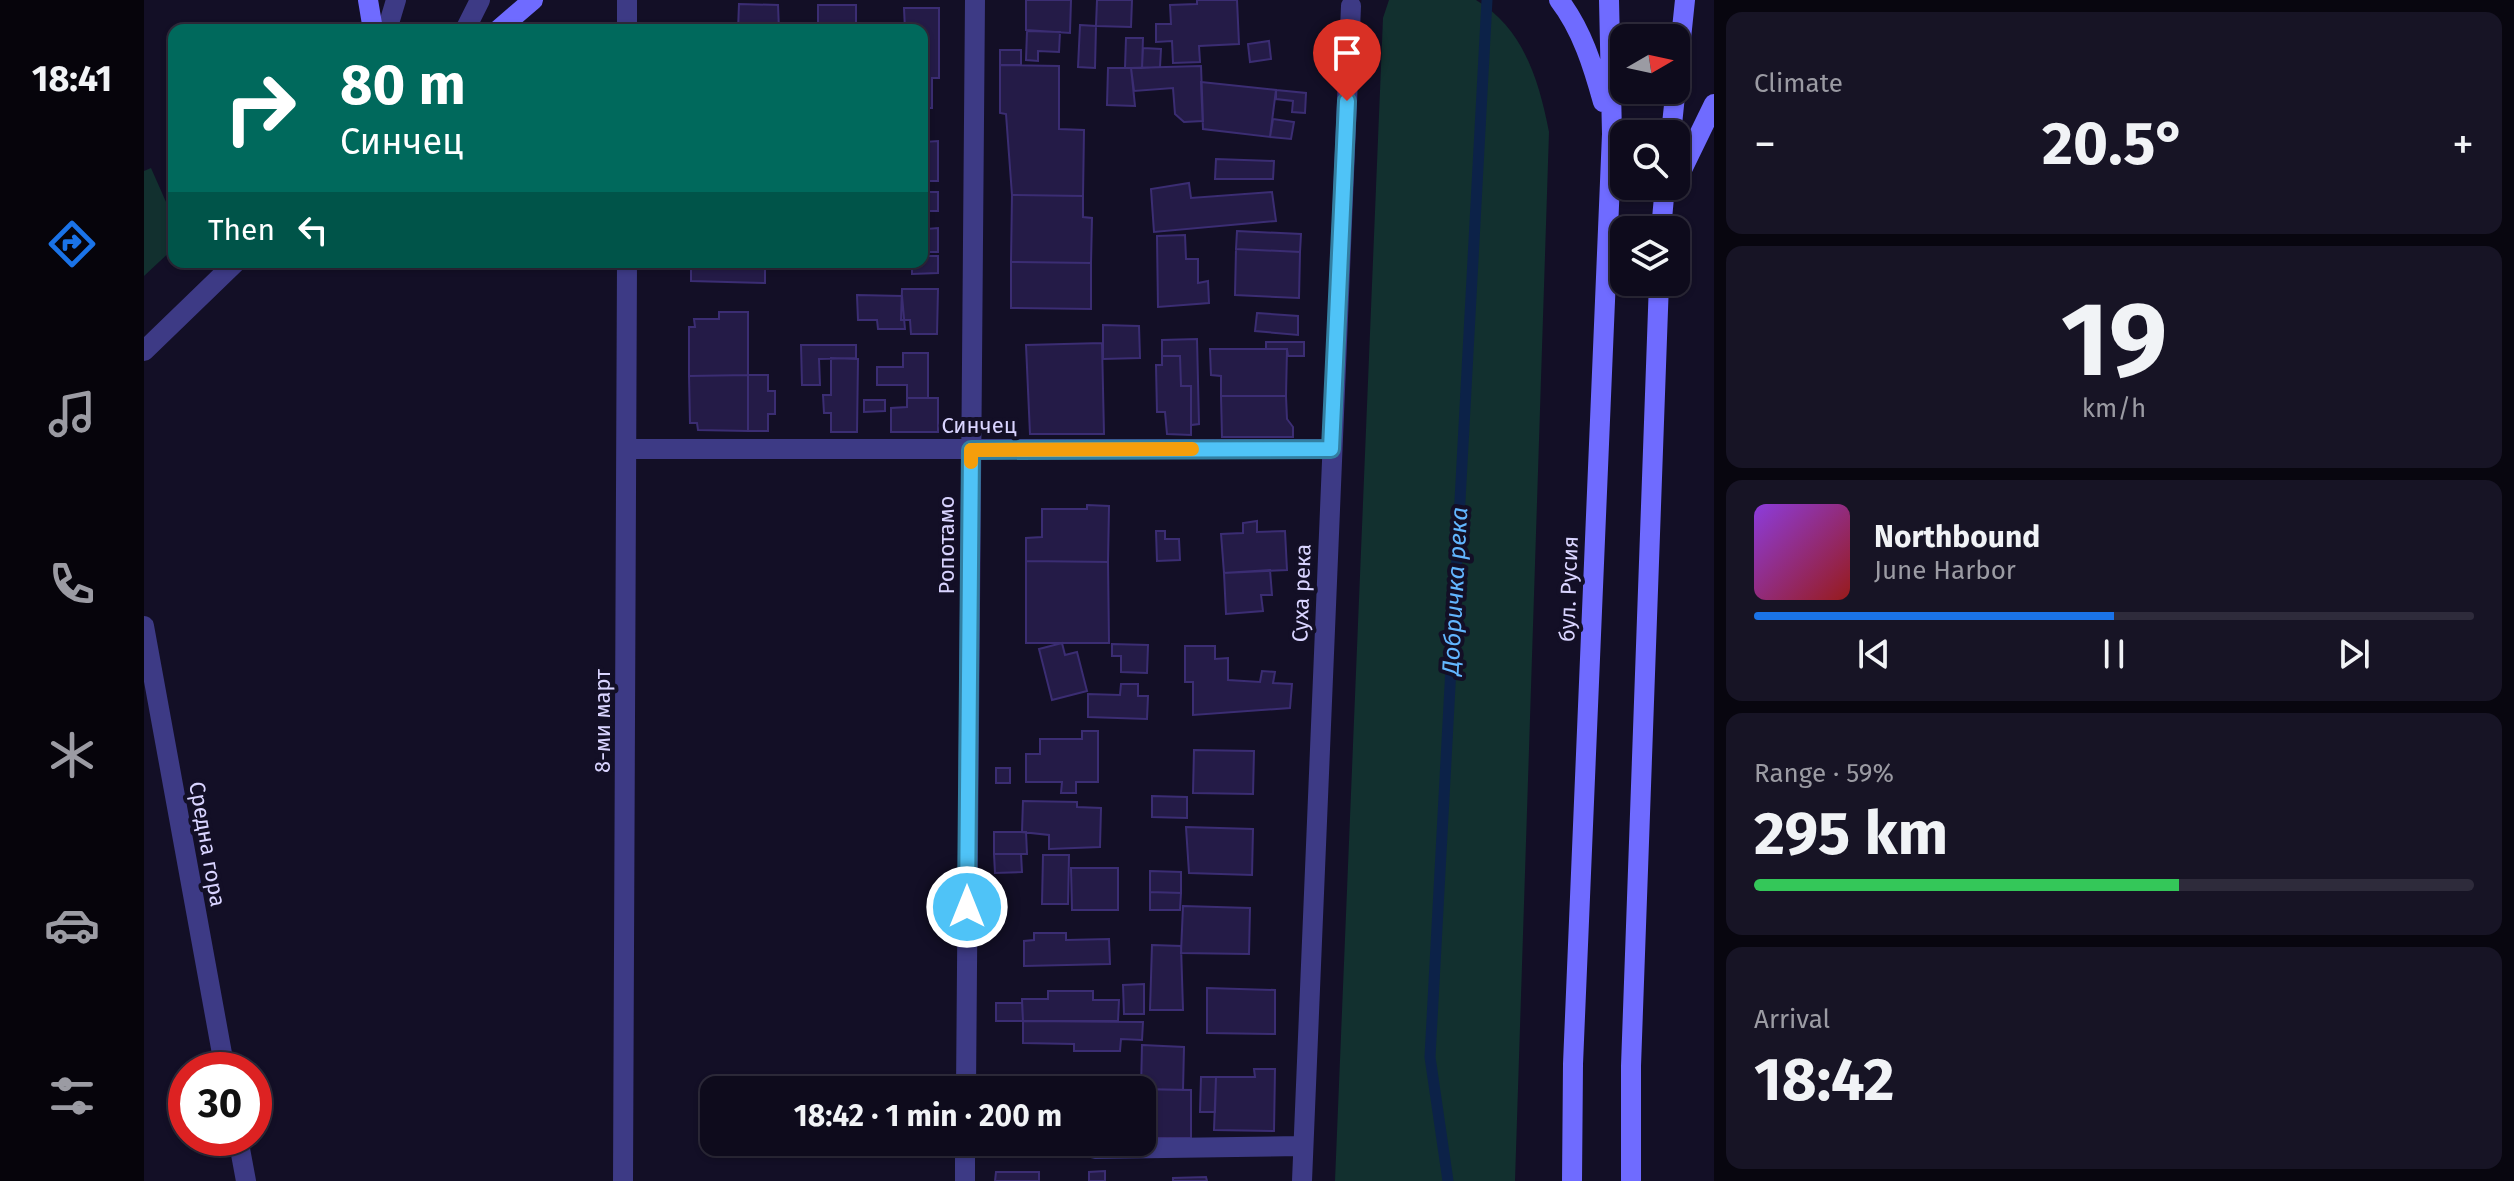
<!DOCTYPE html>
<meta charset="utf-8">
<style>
body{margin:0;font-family:"Fira Sans",sans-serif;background:#171425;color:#f1f3f6;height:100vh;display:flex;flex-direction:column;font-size:30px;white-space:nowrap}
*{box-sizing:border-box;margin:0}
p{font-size:26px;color:#9b9ba3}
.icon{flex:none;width:44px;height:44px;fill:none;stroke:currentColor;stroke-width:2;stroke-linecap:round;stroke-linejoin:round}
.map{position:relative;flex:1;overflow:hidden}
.details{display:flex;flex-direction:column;gap:12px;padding:12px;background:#08060f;width:800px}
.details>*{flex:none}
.banner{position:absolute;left:24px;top:24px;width:760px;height:244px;border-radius:16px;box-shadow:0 2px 6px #0004,0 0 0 2px #2e2b3b;background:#00695c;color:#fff;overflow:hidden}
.needle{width:52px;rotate:81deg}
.fabs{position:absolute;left:1466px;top:24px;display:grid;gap:16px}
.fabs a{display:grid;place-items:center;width:80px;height:80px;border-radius:16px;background:#0e0b1c;box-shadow:0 2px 6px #0004,0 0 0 2px #2e2b3b;font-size:40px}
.speed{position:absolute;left:24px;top:1052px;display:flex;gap:16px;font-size:40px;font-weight:700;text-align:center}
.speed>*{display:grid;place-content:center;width:104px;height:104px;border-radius:50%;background:#0e0b1c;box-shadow:0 2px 6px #0004,0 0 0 2px #2e2b3b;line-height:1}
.speed .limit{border:12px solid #d22;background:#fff;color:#111}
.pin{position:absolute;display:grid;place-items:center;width:68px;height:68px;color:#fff;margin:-82px -34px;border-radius:50% 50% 50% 0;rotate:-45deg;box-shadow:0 0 8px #0007}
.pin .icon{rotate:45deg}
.me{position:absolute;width:88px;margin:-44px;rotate:0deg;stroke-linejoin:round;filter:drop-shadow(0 0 6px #0008)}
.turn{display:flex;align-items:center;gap:28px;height:168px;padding:0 40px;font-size:36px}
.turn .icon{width:104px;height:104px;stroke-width:2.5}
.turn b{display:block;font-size:56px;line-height:68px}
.then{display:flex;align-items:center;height:76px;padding:0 40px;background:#0003;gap:16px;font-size:30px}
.big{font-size:60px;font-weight:700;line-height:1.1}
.details .tile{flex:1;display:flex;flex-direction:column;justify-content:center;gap:12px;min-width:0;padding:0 28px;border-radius:16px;background:#171425}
.details .dial{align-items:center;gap:0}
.dial b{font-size:104px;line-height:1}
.song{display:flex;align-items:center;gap:24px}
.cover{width:96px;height:96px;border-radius:12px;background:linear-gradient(135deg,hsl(270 70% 55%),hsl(0 70% 35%))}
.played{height:8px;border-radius:4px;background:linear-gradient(90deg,#1a73e8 50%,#2e2b3b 50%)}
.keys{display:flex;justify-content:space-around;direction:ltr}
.heat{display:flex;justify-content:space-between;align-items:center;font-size:44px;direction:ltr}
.charge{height:12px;border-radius:6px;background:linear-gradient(90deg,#34c759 59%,#2e2b3b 0)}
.trip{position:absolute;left:556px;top:1076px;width:456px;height:80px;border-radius:16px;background:#0e0b1c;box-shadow:0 2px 6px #0004,0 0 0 2px #2e2b3b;font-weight:700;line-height:80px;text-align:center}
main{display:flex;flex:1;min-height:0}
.dock{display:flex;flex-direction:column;width:144px;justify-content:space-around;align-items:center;background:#06040b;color:#9b9ba3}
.dock .icon{width:56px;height:56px}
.dock .selected{color:#1a73e8}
.dock b{font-size:36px;color:#f1f3f6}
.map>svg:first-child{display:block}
.green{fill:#12302f}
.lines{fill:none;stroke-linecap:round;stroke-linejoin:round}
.stream{stroke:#0c2248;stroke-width:11}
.building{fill:#241b47;stroke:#3b2d73;stroke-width:2}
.minor{stroke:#3d3a85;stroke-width:20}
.tertiary{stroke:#3d3a85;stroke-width:20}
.secondary{stroke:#6f6bff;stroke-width:20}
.route-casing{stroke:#337fa1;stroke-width:20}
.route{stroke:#4fc3f7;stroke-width:14}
.slow{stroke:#f59e0b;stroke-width:14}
.labels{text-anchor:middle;stroke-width:8;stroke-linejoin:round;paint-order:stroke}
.street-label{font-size:22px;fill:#d9d4ff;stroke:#130f26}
.water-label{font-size:24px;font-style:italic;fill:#62b6ff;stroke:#130f26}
</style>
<main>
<nav class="dock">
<b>18:41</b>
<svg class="icon selected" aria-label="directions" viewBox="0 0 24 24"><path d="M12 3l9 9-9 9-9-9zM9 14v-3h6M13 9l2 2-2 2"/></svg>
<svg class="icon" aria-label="music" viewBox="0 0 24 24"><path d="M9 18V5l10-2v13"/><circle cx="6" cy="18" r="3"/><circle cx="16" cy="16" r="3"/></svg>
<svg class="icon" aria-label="phone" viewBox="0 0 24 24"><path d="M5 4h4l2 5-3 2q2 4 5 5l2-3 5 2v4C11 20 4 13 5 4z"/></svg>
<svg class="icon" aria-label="climate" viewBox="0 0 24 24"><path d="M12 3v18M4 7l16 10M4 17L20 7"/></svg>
<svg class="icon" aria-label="car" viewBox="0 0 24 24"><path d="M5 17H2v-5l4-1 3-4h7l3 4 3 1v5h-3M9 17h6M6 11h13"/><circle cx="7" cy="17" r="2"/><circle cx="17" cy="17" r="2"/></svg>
<svg class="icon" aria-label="filters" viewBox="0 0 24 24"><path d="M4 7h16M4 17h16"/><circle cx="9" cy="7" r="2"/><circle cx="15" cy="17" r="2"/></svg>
</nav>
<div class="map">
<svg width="1570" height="1181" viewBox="0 0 1570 1181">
<rect width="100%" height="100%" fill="#130f26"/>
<path class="green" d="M1245,0H1332C1379,28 1395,80 1405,132L1371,1181H1191L1239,18Z
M7,168L30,220V248L0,276V171Z"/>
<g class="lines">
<path class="stream" d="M1304,1181L1286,1057L1343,0"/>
</g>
<path class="building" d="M882,0H927L926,33L882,30Z
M953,0H988L987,27L952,26Z
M1053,0H1093L1095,44L1055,46L1056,62L1029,63L1028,41L1012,42V24H1027L1026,5L1053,4Z
M595,4L634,5L635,30H594Z
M674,5H712V30H674Z
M760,8H795V78H788V108H778V30H761Z
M936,25L952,26L951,68L934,67Z
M883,31L916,32L915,52L894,51V61L882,60Z
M982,38H999L998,68H981Z
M1125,41L1127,59L1106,62L1104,44Z
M999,48L1017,49L1016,67L998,68Z
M856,50H877V65H856Z
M856,65L915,66V129L940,130L939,196L868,195L862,114L856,113Z
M1057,66L1059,121L1040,122L1031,114L1029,88L990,91L987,68Z
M964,68H987L991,106L963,105Z
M1057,82L1132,90L1126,137L1059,129Z
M1132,90L1162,93L1161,113L1148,112L1149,101L1132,99Z
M1129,119L1150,122L1147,139L1126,137Z
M778,134H782L781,142L794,141V181H778Z
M1072,159L1130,161L1129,179H1071Z
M1045,183L1047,198L1128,192L1132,221L1010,232L1007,189Z
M778,192H794V211H778Z
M868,195L939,196V217L948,218L947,263L867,262Z
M778,218H783V229L794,228V252H778Z
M1093,231L1157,234L1156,252L1092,249Z
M1041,235L1042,259H1054V283L1064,281L1065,303L1014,307L1013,236Z
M1092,249L1156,252L1155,298L1091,295Z
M781,256H794V273L768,274V262H778Z
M547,262H621V283L547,281Z
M867,262L947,263V309L867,308Z
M758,289H794L793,334H767L766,320H757Z
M713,295L758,296L761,329H734L733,320H714Z
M575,312H604V375L545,376V327H551L550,319H575Z
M1113,313L1154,316V335L1111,331Z
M959,325L995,326L996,358L959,359Z
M1053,339L1055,424L1047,425V386H1037L1036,356H1018V340Z
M1122,342H1160V356H1144L1143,349H1122Z
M958,343L960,434H886L882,345Z
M657,345H712V358L675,359L676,385H658Z
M1066,349H1143L1142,396H1077V376L1067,375Z
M759,353H784V398H763V385H733V367H759Z
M1018,356H1036L1037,386H1047V435L1023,434L1021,412H1013L1012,365H1018Z
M687,358L714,359L713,432H687V413H680L679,395H687Z
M604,375H624V391H631V414H624V431H604Z
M604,375V431L554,430L553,423H546L545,376Z
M1077,396H1142L1143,419L1149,427V437H1078Z
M763,398H794V432H747V408L763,407Z
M720,400H741V411L720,412Z
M943,505L965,506L964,562L882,561V538L898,537V509H943Z
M1113,521V532L1141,531L1143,570L1080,573L1077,534L1099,533V523Z
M1012,531H1021V539H1035L1036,560L1013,561Z
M882,561L964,562L965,643H882Z
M1126,570L1128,595H1117L1119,611L1082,614L1080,573Z
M918,643L921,655L933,652L943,691L908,700L895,649Z
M968,644L1004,645L1003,673L977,672V656H968Z
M1041,646H1071V659L1084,658V680L1116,682L1118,671L1131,672L1129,683L1148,684L1146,708L1049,715V682H1041Z
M977,684H994V696H1004L1003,719L944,717V694L976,695Z
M938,731H954V782H932V793H917L918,782H882V754H896V739H938Z
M1050,750L1110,751L1109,794L1049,793Z
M852,768H866V783H852Z
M1008,796L1043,797V818L1008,817Z
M879,801L933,802V807L957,808L956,847L905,849V835L878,832Z
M1042,827L1109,829L1108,875L1045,873Z
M850,832H882L883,854H850Z
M850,854H877L878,872L851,873Z
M899,855H925L924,904H898Z
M927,868H974V910H928Z
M1006,871L1037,872V893L1006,892Z
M1006,892L1037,893L1036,910H1006Z
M1039,906L1106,908L1105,954L1037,953Z
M890,933H922V940L965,939L966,964L880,966V941L890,940Z
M1008,945L1037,946L1039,1010H1006Z
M1000,984V1014H980L979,985Z
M1063,988L1131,990V1034L1063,1033Z
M904,991H949V1000H975L974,1021H879L878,999H904Z
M852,1003H878L879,1021H852Z
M879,1021L999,1022L998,1040L977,1039L976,1051H930V1044L879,1043Z
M998,1045L1040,1047L1039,1090L997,1089Z
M1110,1069H1131L1130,1131L1070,1130L1072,1077H1111Z
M876,1075H951V1090H876Z
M1057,1077H1072L1071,1112H1056Z
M997,1089L1047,1090V1138H998Z
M961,1171V1181H945V1172Z
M852,1172H895V1181H851Z
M1062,1177L1063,1181H1029V1178Z"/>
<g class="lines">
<path class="minor" d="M483,30V0
M483,449H1187
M0,626L81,1070
M822,1090L831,0
M94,1138L102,1181
M951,1149L1157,1146
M479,1181L483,262
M821,1181V1142
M1158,1181L1207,6"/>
<path class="tertiary" d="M243,30L252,0
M321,30L336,0
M0,351L92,262"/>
<path class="secondary" d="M224,0L229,30
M1415,0C1438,30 1449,66 1459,102
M354,30L389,0
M1527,134L1541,0
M1532,182L1570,104
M1517,230L1521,186
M1428,1181L1429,1064L1468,134L1465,0
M1487,1181V1066L1515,282"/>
</g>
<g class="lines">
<defs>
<path id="route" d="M823,907L827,450L1187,449L1203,101"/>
</defs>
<use href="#route" class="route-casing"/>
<use href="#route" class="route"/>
<path class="slow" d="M827,462V450L1048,449"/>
</g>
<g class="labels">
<g class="street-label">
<text x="835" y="433">Синчец</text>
<text transform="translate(802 545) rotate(-90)" y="8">Ропотамо</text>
<text transform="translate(1424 589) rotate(-88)" y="8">бул. Русия</text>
<text transform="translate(1157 593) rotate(-88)" y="8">Суха река</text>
<text transform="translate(458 721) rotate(-90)" y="8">8-ми март</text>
<text transform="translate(64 844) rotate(80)" y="8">Средна гора</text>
</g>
<g class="water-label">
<text transform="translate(1311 591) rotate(-87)" y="8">Добричка река</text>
</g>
</g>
</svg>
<div class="fabs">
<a><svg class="needle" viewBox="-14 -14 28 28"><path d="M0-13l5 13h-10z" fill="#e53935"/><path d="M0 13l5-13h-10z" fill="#9b9ba3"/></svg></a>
<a><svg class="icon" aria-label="search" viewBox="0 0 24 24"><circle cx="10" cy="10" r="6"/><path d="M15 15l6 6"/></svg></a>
<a><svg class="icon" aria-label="layers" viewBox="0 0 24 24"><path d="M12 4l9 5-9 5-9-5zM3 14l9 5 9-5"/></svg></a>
</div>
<div class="speed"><div class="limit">30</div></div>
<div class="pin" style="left:1203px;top:101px;background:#d93025"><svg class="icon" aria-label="arrive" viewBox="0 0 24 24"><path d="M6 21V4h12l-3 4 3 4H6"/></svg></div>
<svg class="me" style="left:823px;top:907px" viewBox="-20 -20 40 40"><circle r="17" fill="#4fc3f7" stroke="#fff" stroke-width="3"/><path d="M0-11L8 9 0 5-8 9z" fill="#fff"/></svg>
<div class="trip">18:42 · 1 min · 200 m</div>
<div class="banner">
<div class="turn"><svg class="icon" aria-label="right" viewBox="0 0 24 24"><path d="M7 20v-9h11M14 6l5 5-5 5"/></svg><div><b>80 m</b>Синчец</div></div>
<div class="then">Then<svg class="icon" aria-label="left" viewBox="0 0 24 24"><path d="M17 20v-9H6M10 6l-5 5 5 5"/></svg></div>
</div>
</div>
<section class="details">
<div class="tile"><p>Climate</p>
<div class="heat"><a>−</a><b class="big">20.5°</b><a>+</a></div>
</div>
<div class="tile dial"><b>19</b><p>km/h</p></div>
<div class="tile">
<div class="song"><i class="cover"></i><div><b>Northbound</b><p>June Harbor</p></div></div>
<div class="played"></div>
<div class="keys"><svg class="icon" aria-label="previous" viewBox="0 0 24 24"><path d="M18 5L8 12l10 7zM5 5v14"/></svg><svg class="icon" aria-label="pause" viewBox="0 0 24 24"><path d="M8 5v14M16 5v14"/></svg><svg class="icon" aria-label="next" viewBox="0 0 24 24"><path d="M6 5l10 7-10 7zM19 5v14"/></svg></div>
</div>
<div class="tile"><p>Range · 59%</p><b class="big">295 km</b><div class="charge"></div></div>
<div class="tile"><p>Arrival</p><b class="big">18:42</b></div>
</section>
</main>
